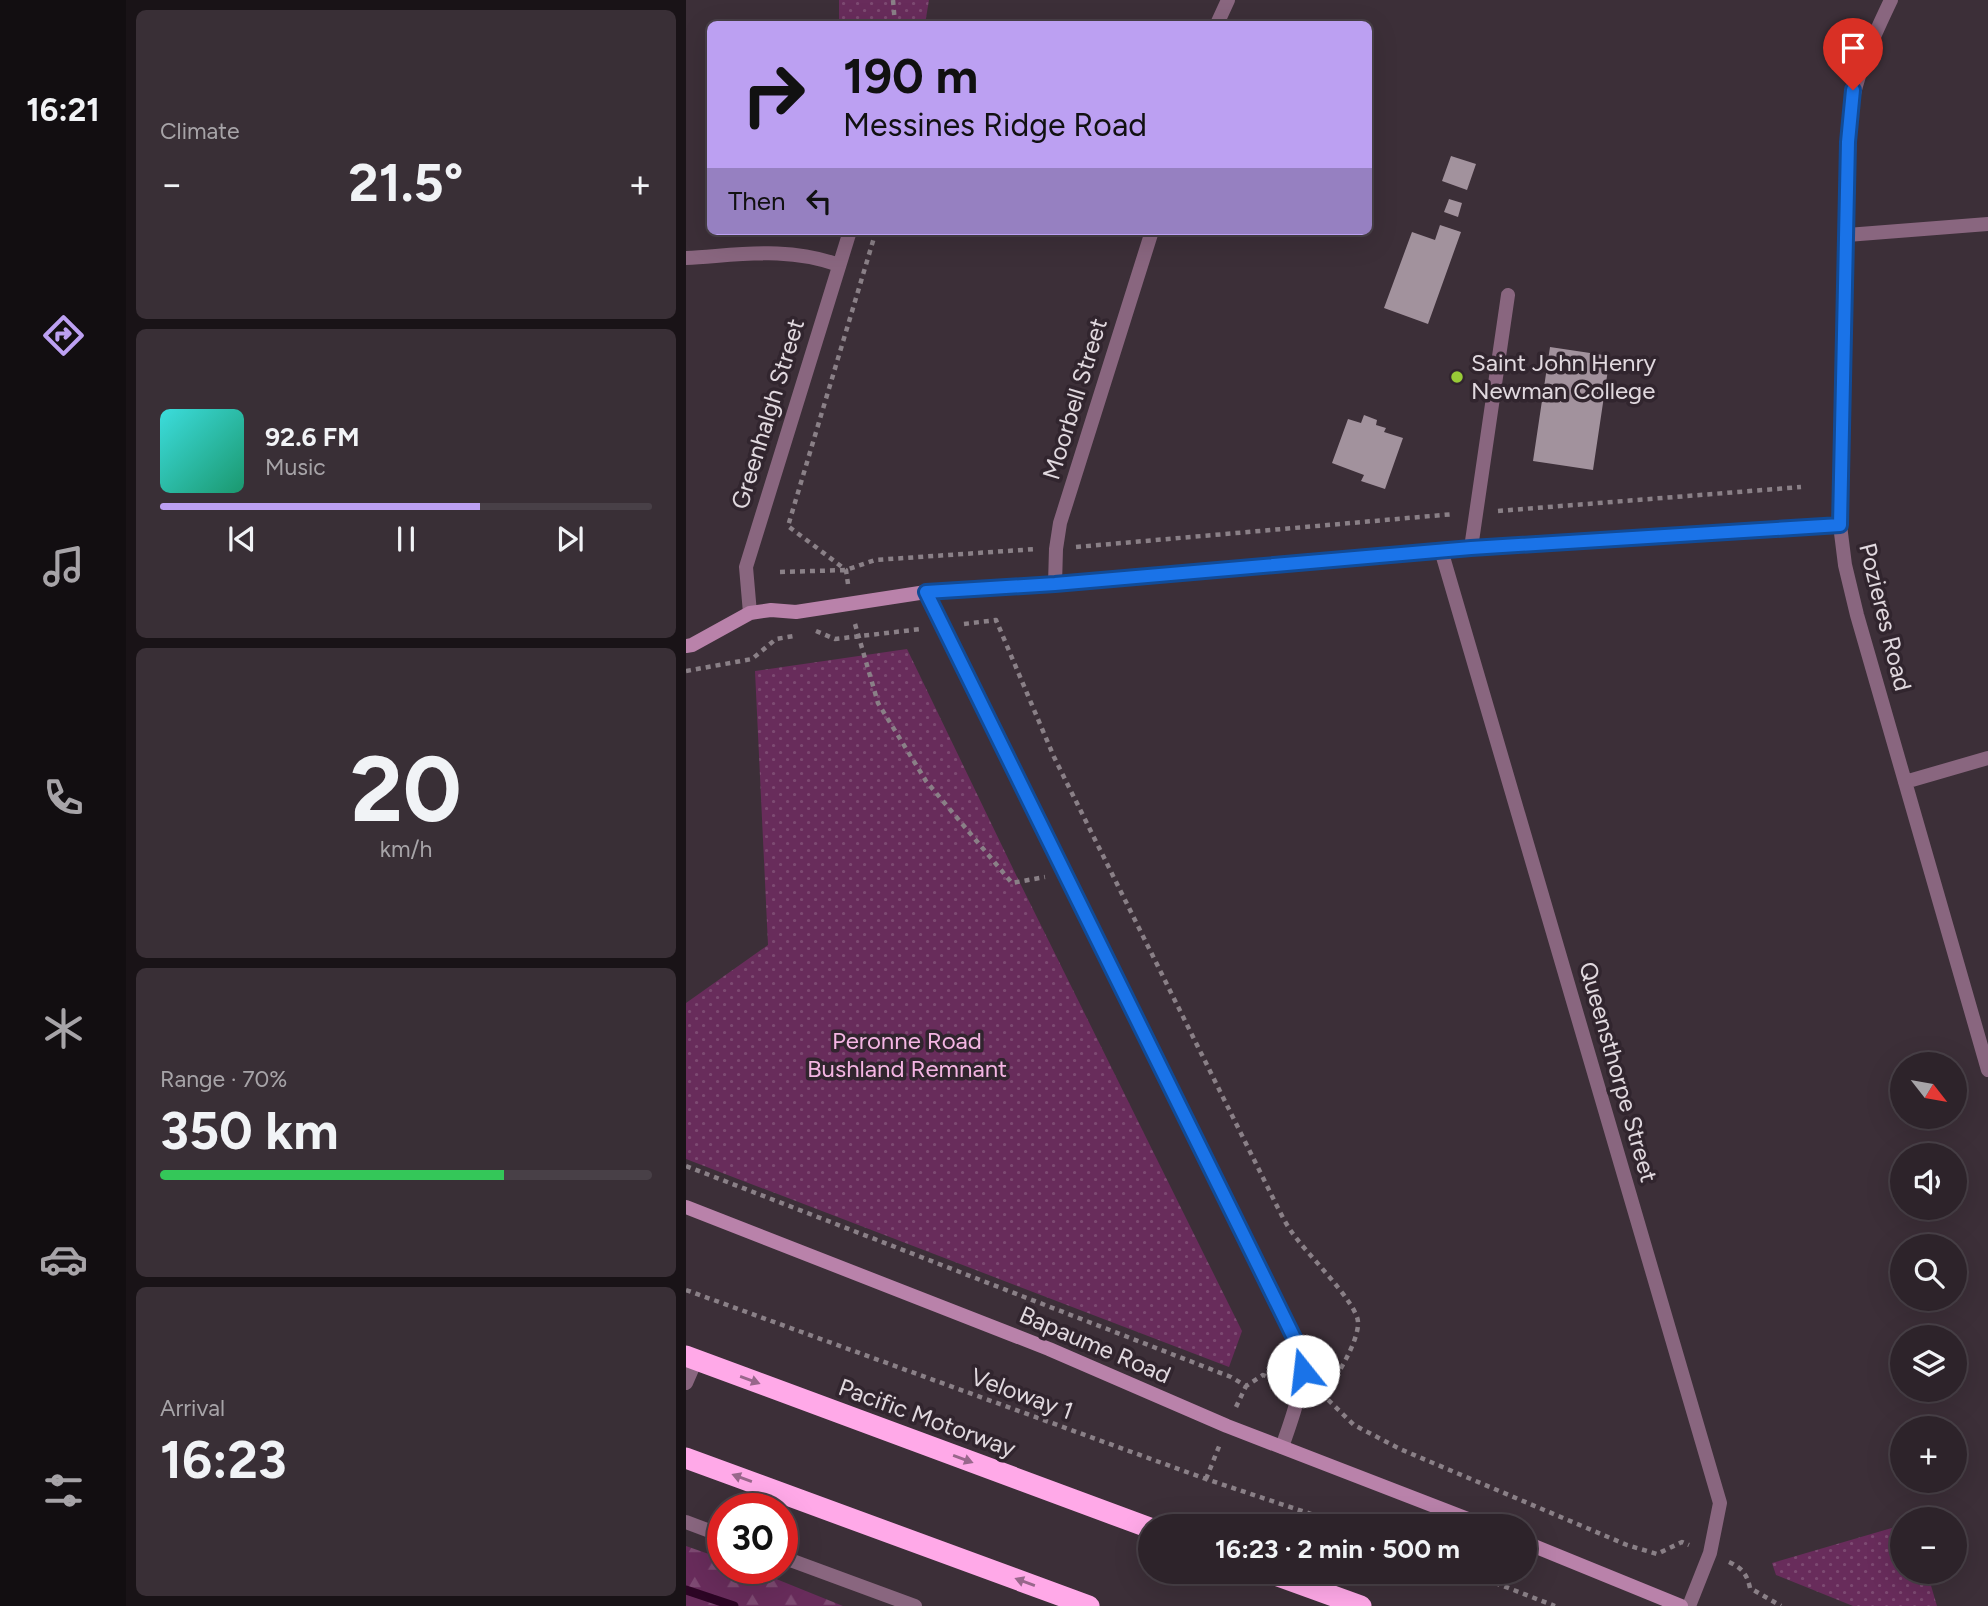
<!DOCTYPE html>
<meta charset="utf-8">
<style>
body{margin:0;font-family:Figtree,sans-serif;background:#392f36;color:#f1f3f6;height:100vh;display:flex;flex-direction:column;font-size:26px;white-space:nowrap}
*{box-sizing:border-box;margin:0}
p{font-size:23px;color:#a7a4a8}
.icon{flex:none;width:38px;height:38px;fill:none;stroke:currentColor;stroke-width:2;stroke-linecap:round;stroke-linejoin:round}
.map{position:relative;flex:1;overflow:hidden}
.details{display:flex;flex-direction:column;gap:10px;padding:10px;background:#191317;width:560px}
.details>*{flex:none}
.banner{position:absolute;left:21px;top:21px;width:665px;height:214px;border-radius:10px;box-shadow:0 7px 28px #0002,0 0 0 2px #484047;background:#bca0f2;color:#111;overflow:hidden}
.needle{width:46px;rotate:121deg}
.controls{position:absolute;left:1204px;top:1052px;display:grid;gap:14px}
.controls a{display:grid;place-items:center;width:77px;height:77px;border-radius:50%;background:#2d232a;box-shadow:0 7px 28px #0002,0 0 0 2px #484047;font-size:35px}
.speed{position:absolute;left:21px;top:1493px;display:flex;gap:14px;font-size:35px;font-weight:700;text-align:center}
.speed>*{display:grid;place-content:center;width:91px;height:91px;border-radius:50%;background:#2d232a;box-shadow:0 7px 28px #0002,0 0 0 2px #484047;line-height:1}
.speed .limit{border:10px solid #d22;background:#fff;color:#111}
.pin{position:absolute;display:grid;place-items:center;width:60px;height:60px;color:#fff;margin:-72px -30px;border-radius:50% 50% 50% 0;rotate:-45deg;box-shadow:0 0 7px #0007}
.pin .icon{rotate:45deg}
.me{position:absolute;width:77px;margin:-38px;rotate:344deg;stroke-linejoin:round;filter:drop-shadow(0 0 5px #0008)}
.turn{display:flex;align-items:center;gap:24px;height:147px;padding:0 21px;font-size:32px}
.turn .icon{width:91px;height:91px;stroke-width:2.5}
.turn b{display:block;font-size:49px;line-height:60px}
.then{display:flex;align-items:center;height:66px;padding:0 21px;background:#0003;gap:14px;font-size:26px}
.big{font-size:52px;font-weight:700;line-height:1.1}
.details .card{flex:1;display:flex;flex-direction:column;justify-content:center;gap:10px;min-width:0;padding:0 24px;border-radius:10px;background:#392f36}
.details .dial{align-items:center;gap:0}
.dial b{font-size:91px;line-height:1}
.song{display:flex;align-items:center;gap:21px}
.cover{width:84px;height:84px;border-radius:10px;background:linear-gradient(135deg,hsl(180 70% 55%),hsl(160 70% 35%))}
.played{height:7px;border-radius:4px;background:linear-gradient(90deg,#bca0f2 65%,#484047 65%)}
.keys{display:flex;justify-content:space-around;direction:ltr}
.heat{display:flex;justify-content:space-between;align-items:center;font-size:38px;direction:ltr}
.charge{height:10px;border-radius:5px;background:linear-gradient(90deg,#34c759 70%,#484047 0)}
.trip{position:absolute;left:452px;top:1514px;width:399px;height:70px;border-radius:35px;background:#2d232a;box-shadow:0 7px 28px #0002,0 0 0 2px #484047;font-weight:700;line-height:70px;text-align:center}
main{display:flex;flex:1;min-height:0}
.tab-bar{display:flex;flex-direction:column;width:126px;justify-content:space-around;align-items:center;background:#120e11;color:#a7a4a8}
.tab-bar .icon{width:49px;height:49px}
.tab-bar .on{color:#bca0f2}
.tab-bar b{font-size:32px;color:#f1f3f6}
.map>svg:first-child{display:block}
.forest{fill:url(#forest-firs)}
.park{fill:url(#park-dots)}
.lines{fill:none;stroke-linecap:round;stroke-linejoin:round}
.stream{stroke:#2c0524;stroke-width:9}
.building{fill:#a2929d}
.path{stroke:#8a8087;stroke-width:4.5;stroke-dasharray:5 5;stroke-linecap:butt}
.lane{stroke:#89667f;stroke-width:14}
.street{stroke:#89667f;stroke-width:14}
.secondary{stroke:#b982aa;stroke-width:14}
.highway{stroke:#ffa9e8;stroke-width:21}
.oneway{fill:#98678b}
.route-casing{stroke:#114b97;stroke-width:18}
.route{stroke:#1a73e8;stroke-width:12}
.poi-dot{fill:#98cb37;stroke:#31252e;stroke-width:2.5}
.labels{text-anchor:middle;stroke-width:7;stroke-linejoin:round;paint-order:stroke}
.poi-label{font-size:24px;fill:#e1d9df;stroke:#31252e;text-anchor:start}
.street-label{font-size:24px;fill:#e1d9df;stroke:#31252e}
.park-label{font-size:24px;fill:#f4b5e3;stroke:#31252e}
</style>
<main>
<nav class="tab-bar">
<b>16:21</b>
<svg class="icon on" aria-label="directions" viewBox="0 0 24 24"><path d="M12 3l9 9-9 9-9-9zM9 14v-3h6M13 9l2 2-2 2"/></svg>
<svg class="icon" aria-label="music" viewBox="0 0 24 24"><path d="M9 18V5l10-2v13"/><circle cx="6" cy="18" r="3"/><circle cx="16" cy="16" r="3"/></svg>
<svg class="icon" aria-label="phone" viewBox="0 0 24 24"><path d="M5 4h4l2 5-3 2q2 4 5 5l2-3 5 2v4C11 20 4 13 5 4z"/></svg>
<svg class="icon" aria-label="climate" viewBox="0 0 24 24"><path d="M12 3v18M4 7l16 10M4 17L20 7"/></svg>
<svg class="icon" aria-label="car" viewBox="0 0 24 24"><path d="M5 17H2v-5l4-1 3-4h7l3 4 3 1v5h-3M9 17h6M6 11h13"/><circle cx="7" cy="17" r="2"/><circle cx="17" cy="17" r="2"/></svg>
<svg class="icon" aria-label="filters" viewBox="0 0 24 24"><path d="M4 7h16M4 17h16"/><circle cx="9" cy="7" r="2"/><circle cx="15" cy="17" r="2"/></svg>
</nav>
<section class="details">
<div class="card"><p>Climate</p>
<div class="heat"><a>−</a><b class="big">21.5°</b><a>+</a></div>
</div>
<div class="card">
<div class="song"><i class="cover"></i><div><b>92.6 FM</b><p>Music</p></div></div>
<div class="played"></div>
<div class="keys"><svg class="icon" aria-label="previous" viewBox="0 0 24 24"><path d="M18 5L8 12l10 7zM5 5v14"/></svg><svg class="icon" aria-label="pause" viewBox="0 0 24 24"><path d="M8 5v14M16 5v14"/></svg><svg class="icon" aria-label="next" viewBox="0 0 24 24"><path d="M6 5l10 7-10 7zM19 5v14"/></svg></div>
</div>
<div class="card dial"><b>20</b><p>km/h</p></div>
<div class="card"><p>Range · 70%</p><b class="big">350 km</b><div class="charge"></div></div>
<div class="card"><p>Arrival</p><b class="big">16:23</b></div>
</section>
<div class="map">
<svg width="1302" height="1606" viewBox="0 0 1302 1606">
<defs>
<pattern id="forest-firs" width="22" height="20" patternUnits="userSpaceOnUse" patternTransform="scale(1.75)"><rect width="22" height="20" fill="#682c5b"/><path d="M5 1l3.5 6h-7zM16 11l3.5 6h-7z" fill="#7d4a72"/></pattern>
<pattern id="park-dots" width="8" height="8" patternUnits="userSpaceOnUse" patternTransform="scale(1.75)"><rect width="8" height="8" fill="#682c5b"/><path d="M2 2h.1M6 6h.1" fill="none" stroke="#7d4a72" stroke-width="1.8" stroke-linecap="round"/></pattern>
</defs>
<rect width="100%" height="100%" fill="#3c2f38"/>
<path class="forest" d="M0,1546L37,1559V1568H63L157,1606H0Z"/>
<path class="park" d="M153,0H243L239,24H153Z
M221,649L333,881L556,1331L543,1367L0,1159V1003L82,945L69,671Z
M1216,1525V1572H1241L1251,1606H1167L1090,1575L1086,1563Z"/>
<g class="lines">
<path class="stream" d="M0,1590L48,1606"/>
</g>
<path class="building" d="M765,156L790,164L781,190L756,181Z
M763,199L776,203L772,217L758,212Z
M754,225L775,232L742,324L698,308L726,232L749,240Z
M864,347L924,356L907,470L847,461Z
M678,415L691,420L690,425L700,428L698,432L717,438L699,489L675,481L678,475L646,463L662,419L675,423Z"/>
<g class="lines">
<path class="path" d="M207,0L209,24
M812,511L1115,487
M390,547L768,514
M94,572L160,570L189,560L350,549
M162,584L160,570L102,526L190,231
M169,624L192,703L240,781L326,883L359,877
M278,624L310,620L368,757L592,1208C596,1216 600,1224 605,1231C618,1251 671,1302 672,1322C673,1341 650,1379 637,1394
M130,631L149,639L235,629
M0,671L66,659L90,639L108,636
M0,1166L545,1377L560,1386L577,1375L593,1381
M0,1290L520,1479L661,1526
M635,1393L668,1425L714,1449L941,1545L971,1554L996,1542L1003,1545
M550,1407L560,1386
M520,1479L534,1444
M1043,1562C1056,1568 1061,1574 1064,1588L1095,1606
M781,1572L869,1606"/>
<path class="lane" d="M785,548L822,295
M0,1383L10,1360
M0,1522L37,1536
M96,1557L229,1606"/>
<path class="street" d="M1205,0C1187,38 1170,73 1164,114L1154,525L1159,565L1171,615L1302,1070
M531,24L542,0
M1161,235L1302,224
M0,258C54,255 101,246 153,265
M755,550L1034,1503L1024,1553L1003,1606
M369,584L370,549L374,523L466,231
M240,592L615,1352C619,1386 607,1415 596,1447
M64,613L60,567L164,231
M1219,782L1302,758"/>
<path class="secondary" d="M0,646L6,645L64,613L85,610L110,612L240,592L369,584L785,548L1154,525
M0,1207L363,1349L541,1426L800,1526
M838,1542L995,1606"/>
<path class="highway" d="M0,1356L464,1528
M0,1458L403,1606
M581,1572L675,1606"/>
</g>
<defs><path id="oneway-solid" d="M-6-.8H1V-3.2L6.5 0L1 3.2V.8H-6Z" transform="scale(1.75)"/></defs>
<g class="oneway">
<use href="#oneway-solid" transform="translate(64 1380) rotate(20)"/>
<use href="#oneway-solid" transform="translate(277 1459) rotate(20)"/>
<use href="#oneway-solid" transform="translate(56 1478) rotate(-160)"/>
<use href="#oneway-solid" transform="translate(339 1582) rotate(-160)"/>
</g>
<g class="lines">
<defs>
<path id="route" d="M617,1371L615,1352L585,1291L240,592L369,584L785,548L1154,525L1162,142L1167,90"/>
</defs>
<use href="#route" class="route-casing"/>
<use href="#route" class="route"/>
</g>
<circle class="poi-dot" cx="771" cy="377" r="7"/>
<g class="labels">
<g class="poi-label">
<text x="785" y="371">Saint John Henry<tspan x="785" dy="28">Newman College</tspan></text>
</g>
<g class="street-label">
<text transform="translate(389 399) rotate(-73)" y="8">Moorbell Street</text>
<text transform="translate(82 414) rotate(-73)" y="8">Greenhalgh Street</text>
<text transform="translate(1199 617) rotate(76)" y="8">Pozieres Road</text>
<text transform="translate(932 1072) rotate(74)" y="8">Queensthorpe Street</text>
<text transform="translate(409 1345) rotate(23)" y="8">Bapaume Road</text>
<text transform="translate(336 1394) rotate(20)" y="8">Veloway 1</text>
<text transform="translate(241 1418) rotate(20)" y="8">Pacific Motorway</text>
</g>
<g class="park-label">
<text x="221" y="1049">Peronne Road<tspan x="221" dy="28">Bushland Remnant</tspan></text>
</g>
</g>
</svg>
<div class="controls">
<a><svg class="needle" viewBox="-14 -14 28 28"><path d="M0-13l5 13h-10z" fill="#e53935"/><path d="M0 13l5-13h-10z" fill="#a7a4a8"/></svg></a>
<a><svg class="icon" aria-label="sound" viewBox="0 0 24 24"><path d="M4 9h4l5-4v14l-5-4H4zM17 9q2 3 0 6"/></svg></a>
<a><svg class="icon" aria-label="search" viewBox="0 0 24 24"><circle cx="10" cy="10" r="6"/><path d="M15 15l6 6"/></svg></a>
<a><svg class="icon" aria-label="layers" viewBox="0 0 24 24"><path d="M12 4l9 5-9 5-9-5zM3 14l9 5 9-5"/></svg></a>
<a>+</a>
<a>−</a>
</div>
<div class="speed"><div class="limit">30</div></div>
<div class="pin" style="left:1167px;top:90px;background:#d93025"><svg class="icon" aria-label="arrive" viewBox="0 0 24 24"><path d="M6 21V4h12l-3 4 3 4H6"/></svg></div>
<svg class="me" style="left:617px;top:1371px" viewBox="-20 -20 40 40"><circle r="19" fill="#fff"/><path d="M0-13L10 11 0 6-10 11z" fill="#1a73e8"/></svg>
<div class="trip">16:23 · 2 min · 500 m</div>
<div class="banner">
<div class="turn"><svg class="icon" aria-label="right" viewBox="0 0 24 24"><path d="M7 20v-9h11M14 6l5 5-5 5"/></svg><div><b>190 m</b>Messines Ridge Road</div></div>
<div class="then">Then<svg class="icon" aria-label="left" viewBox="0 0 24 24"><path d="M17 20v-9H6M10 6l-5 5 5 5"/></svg></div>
</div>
</div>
</main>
